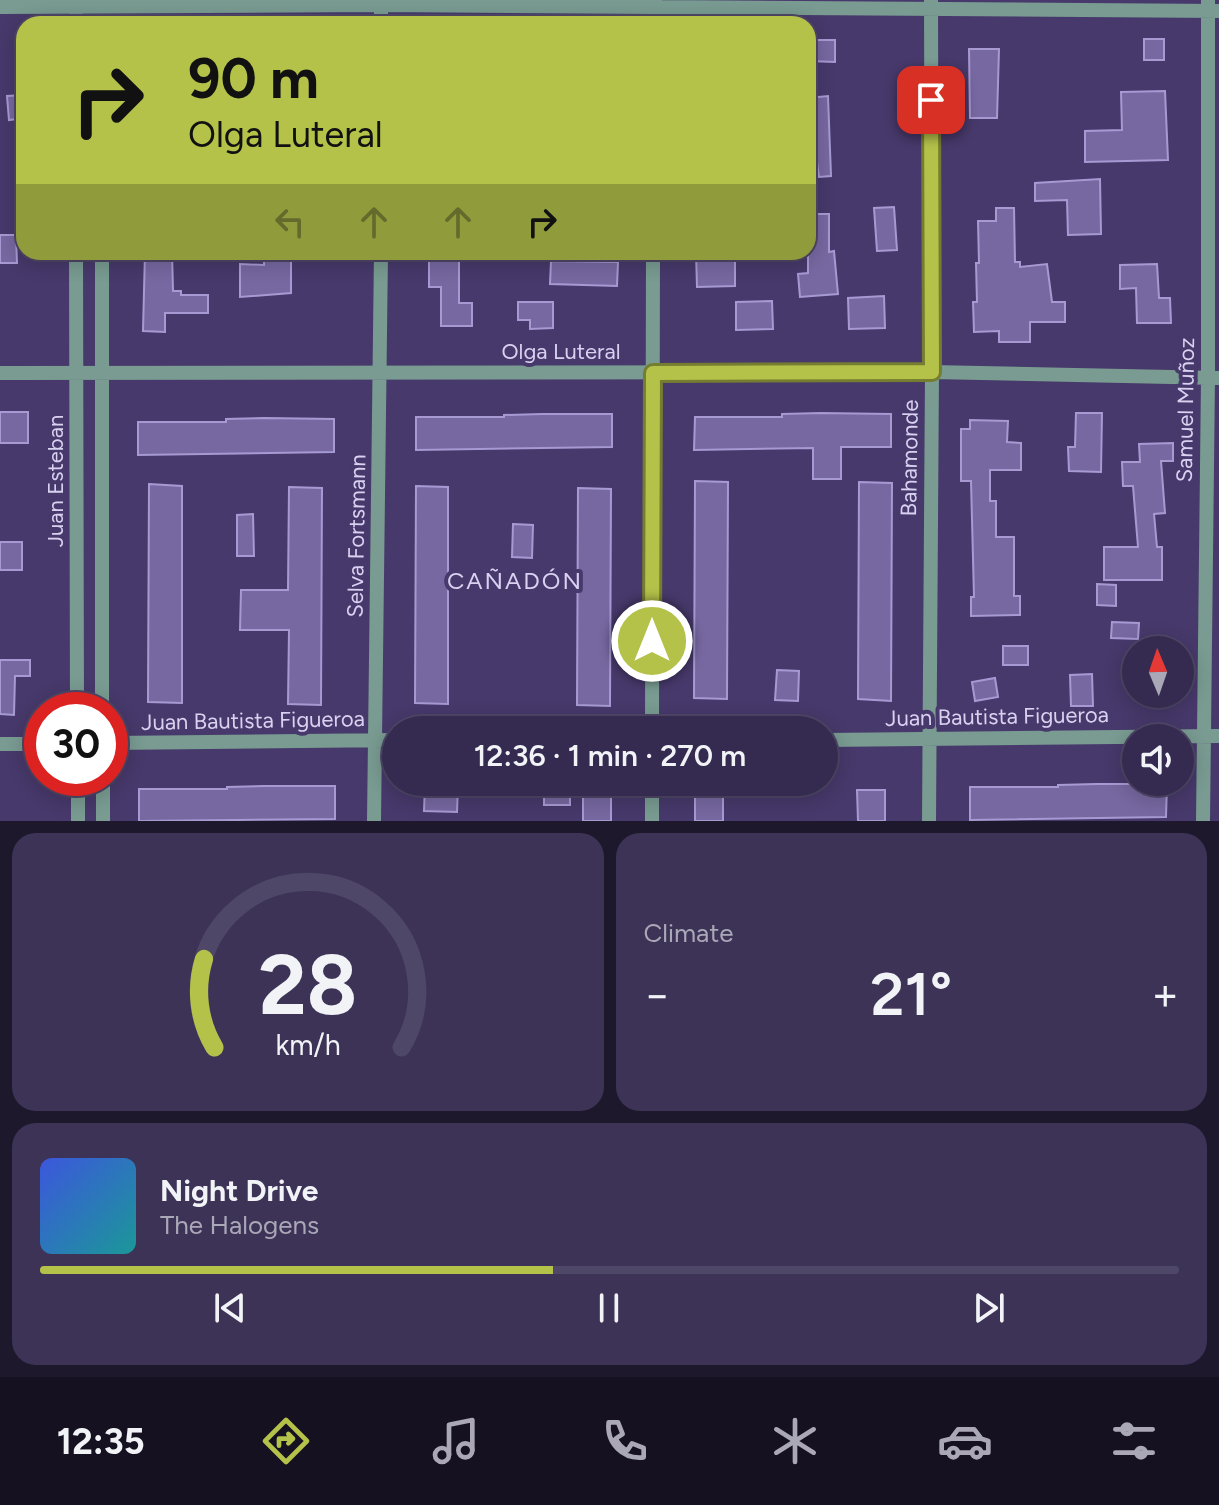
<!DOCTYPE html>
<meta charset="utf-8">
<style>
body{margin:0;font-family:Figtree,sans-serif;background:#3d3357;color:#f1f3f6;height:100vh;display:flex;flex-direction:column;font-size:30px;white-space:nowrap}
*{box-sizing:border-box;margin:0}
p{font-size:26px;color:#aaa7b7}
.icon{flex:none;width:44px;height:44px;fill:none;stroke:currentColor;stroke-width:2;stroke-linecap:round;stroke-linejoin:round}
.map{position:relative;height:821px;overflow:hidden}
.details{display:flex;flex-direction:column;gap:12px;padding:12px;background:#1d182c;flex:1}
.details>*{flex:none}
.top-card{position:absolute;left:16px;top:16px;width:800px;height:244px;border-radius:24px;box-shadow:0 4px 20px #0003,0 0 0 2px #4f4767;background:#b4c24a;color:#111;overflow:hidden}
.needle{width:52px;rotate:358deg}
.controls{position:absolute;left:1122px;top:636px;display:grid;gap:16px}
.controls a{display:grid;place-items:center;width:72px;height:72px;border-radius:50%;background:#352b50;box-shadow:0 4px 20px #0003,0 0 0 2px #4f4767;font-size:40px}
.speed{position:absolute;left:24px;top:692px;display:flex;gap:16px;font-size:40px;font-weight:700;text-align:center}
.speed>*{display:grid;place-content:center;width:104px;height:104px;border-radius:50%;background:#352b50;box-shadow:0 4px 20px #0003,0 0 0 2px #4f4767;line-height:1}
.speed .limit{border:12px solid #d22;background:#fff;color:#111}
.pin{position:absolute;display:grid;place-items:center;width:68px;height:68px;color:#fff;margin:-34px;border-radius:16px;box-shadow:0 4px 12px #0006}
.me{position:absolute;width:88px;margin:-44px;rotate:0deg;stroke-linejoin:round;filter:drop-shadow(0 0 6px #0008)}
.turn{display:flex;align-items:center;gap:28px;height:168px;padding:0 40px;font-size:36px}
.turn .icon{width:104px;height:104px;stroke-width:2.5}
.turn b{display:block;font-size:56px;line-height:68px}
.lanes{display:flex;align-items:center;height:76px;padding:0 40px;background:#0003;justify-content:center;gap:40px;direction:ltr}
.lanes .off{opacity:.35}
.big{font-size:60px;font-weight:600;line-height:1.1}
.details .card{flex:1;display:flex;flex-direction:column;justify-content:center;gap:12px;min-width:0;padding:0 28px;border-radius:24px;background:#3d3357}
.details .dial{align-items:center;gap:0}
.dial svg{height:208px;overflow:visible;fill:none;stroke:#4f4767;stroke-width:7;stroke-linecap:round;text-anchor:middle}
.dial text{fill:#f1f3f6;stroke:none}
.song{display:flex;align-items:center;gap:24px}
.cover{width:96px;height:96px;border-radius:12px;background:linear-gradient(135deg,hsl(230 70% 55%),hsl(180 70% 35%))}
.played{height:8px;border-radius:4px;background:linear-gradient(90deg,#b4c24a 45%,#4f4767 45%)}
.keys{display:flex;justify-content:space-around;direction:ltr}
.heat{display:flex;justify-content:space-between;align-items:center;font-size:44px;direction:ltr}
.details .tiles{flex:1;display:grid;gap:12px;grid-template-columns:1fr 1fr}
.card:last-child{grid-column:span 2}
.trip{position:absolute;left:382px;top:716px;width:456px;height:80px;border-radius:40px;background:#352b50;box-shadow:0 4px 20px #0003,0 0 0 2px #4f4767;font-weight:600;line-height:80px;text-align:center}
.tab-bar{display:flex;height:128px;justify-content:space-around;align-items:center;background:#151120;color:#aaa7b7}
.tab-bar .icon{width:56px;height:56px}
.tab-bar .active{color:#b4c24a}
.tab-bar b{font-size:36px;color:#f1f3f6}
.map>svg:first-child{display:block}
.building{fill:#7768a1;stroke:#a79ad3;stroke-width:2}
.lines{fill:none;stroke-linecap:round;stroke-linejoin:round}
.minor{stroke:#799b91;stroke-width:14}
.route-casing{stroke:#757e30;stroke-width:20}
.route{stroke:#b4c24a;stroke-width:14}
.labels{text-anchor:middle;stroke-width:8;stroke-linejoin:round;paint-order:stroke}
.street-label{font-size:22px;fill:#d8d1f0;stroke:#47396b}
.neighbourhood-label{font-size:24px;letter-spacing:2px;fill:#d8d1f0;stroke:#47396b}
</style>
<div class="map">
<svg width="1219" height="821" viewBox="0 0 1219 821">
<rect width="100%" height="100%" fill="#47396b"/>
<path class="building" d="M1144,39H1164V60H1144Z
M808,40H835V62L808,61Z
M969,49H999L997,118H970Z
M1165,91L1168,160L1085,162V131L1122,130L1121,92Z
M24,95V118L9,120L7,96Z
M828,96L831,176L819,177L817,162L808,163V135H813L808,98Z
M1100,179L1101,234L1068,235L1067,200L1035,201V183Z
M894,207L897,250L877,251L874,208Z
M996,208H1014L1015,262H1020V267L1047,264L1052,302H1065V322H1030V342H999V331L974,332L973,302H977L976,263H979L978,221H996Z
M808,214H829V252L834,251L838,294L800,297L798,274L808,273Z
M0,235H16L17,263H0Z
M145,252H172L173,291H181V295H208V313H165V332L143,331Z
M696,252H712V260H735V286L697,287Z
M429,259H459V303H472V326H441V287H429Z
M264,261H291V293L240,297V264L264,265Z
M551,261L618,262L617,286L550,284Z
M1157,264L1159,298H1170L1171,323H1137L1136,288L1120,289V265Z
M884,296L885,328L849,329L848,298Z
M772,301L773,329L736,330V302Z
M518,302H553V328L530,329V320H518Z
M0,412H28V443H0Z
M821,413L891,414V447H841V479H813V448L694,450L695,417H782V414Z
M1076,413H1102L1101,472L1069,471L1068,447H1075Z
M542,414H612V447L416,450V417H504V415Z
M264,418L334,419V452L138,455V422H226V419Z
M970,420L1008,421L1007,442L1021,443V470H990V501H996V537H1014V596H1020V615L971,616V597H974L971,481H961V429H970Z
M1173,443V461H1161L1165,513L1154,514L1157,547H1162V580H1104V547H1138L1133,486H1123L1122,462H1140L1139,444Z
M695,481L728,482L727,699L694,698Z
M859,482L892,483L891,701L858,699Z
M149,484L182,486V703L148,702Z
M416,486L448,487V704L415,703Z
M289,487L322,488L321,705L288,704L289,630H240L241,590H288Z
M578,488L611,489L610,706L577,705Z
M253,514L254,556H237V515Z
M513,524L533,525L532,558L512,557Z
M0,542H22V570H0Z
M1097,584L1116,585V606L1097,605Z
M1112,622L1139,623L1138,639L1111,638Z
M1003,646H1028V665H1003Z
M0,660H30V676H15L14,715L0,714Z
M777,670L799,671L798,701L775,700Z
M1092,674L1093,706H1071L1070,675Z
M995,678L998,697L975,701L972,682Z
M544,782H570V805H544Z
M1096,784H1167L1166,817L970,820V787H1058V785Z
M425,785L458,786L457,812L424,811Z
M695,785H723V821H695Z
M265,786H335V819L139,821V789H227V787Z
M583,790H611V821H583Z
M857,790H885V821H858Z"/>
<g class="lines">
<path class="minor" d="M76,0V24
M0,7L381,5L1219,11
M381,24V0
M655,24V0
M76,252L77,710
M102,252V710
M0,373L932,372L1219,378
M652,730L653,252
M824,740L1219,736
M110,743L396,740
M0,744H42
M78,778V821
M103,778V821
M374,821L381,252
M652,821V782
M929,821L932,372L931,0
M1203,821L1208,378V0"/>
</g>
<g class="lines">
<defs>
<path id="route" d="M652,641L653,373L932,372L931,100"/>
</defs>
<use href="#route" class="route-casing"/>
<use href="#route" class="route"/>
</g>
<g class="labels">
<g class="street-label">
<text x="561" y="359">Olga Luteral</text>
<text transform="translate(1185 410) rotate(-89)" y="8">Samuel Muñoz</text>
<text transform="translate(909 458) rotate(-89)" y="8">Bahamonde</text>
<text transform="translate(55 481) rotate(-90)" y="8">Juan Esteban</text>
<text transform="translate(356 536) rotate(-89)" y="8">Selva Fortsmann</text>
<text transform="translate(997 716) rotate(-1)" y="8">Juan Bautista Figueroa</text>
<text transform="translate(253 720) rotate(-1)" y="8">Juan Bautista Figueroa</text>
</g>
<g class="neighbourhood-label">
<text x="515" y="589">CAÑADÓN</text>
</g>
</g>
</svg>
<div class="controls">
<a><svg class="needle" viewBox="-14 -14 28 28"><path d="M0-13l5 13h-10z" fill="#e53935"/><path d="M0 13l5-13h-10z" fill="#aaa7b7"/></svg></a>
<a><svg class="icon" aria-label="sound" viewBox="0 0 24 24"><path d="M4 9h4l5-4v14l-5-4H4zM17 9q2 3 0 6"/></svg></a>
</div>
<div class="speed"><div class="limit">30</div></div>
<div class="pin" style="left:931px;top:100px;background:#d93025"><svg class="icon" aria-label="arrive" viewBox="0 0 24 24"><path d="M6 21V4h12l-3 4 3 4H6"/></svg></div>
<svg class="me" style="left:652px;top:641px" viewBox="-20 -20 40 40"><circle r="17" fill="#b4c24a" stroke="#fff" stroke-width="3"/><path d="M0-11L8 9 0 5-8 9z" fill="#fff"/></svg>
<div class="trip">12:36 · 1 min · 270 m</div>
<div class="top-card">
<div class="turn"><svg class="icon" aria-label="right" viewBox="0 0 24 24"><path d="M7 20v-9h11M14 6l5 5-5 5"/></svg><div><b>90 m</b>Olga Luteral</div></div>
<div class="lanes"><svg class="icon off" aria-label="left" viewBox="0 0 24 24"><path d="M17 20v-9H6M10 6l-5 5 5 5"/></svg><svg class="icon off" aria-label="ahead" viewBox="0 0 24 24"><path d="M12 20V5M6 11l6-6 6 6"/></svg><svg class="icon off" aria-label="ahead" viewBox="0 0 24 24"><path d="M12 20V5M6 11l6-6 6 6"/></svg><svg class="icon" aria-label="right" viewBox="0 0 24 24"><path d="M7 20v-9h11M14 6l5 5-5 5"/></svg></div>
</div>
</div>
<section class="details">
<div class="tiles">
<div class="card dial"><svg viewBox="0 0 100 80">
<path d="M14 69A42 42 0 1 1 86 69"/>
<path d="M14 69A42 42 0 0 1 10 35" stroke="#b4c24a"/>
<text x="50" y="56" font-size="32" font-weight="700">28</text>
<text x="50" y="72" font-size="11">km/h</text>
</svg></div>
<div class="card"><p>Climate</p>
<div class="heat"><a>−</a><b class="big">21°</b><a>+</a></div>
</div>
<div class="card">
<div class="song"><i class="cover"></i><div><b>Night Drive</b><p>The Halogens</p></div></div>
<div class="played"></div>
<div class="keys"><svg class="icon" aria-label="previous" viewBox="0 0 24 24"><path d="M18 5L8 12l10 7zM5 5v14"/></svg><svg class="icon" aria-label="pause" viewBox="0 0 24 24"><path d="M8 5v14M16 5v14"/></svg><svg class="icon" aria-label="next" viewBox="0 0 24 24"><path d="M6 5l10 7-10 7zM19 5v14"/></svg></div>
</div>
</div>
</section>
<nav class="tab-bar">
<b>12:35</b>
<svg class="icon active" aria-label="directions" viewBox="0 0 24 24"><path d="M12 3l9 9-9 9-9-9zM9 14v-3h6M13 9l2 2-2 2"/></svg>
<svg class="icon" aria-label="music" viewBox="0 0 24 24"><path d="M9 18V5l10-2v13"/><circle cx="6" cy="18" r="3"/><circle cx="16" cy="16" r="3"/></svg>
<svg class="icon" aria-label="phone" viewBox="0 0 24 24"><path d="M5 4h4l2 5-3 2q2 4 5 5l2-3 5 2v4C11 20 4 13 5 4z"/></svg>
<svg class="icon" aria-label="climate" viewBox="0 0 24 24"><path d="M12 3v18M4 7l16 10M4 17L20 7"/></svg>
<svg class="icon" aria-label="car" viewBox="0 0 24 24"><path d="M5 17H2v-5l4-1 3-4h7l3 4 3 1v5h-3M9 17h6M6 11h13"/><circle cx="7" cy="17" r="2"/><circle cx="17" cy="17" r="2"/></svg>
<svg class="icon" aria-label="filters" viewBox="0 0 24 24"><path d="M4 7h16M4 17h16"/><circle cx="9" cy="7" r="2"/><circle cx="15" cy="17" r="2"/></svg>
</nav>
